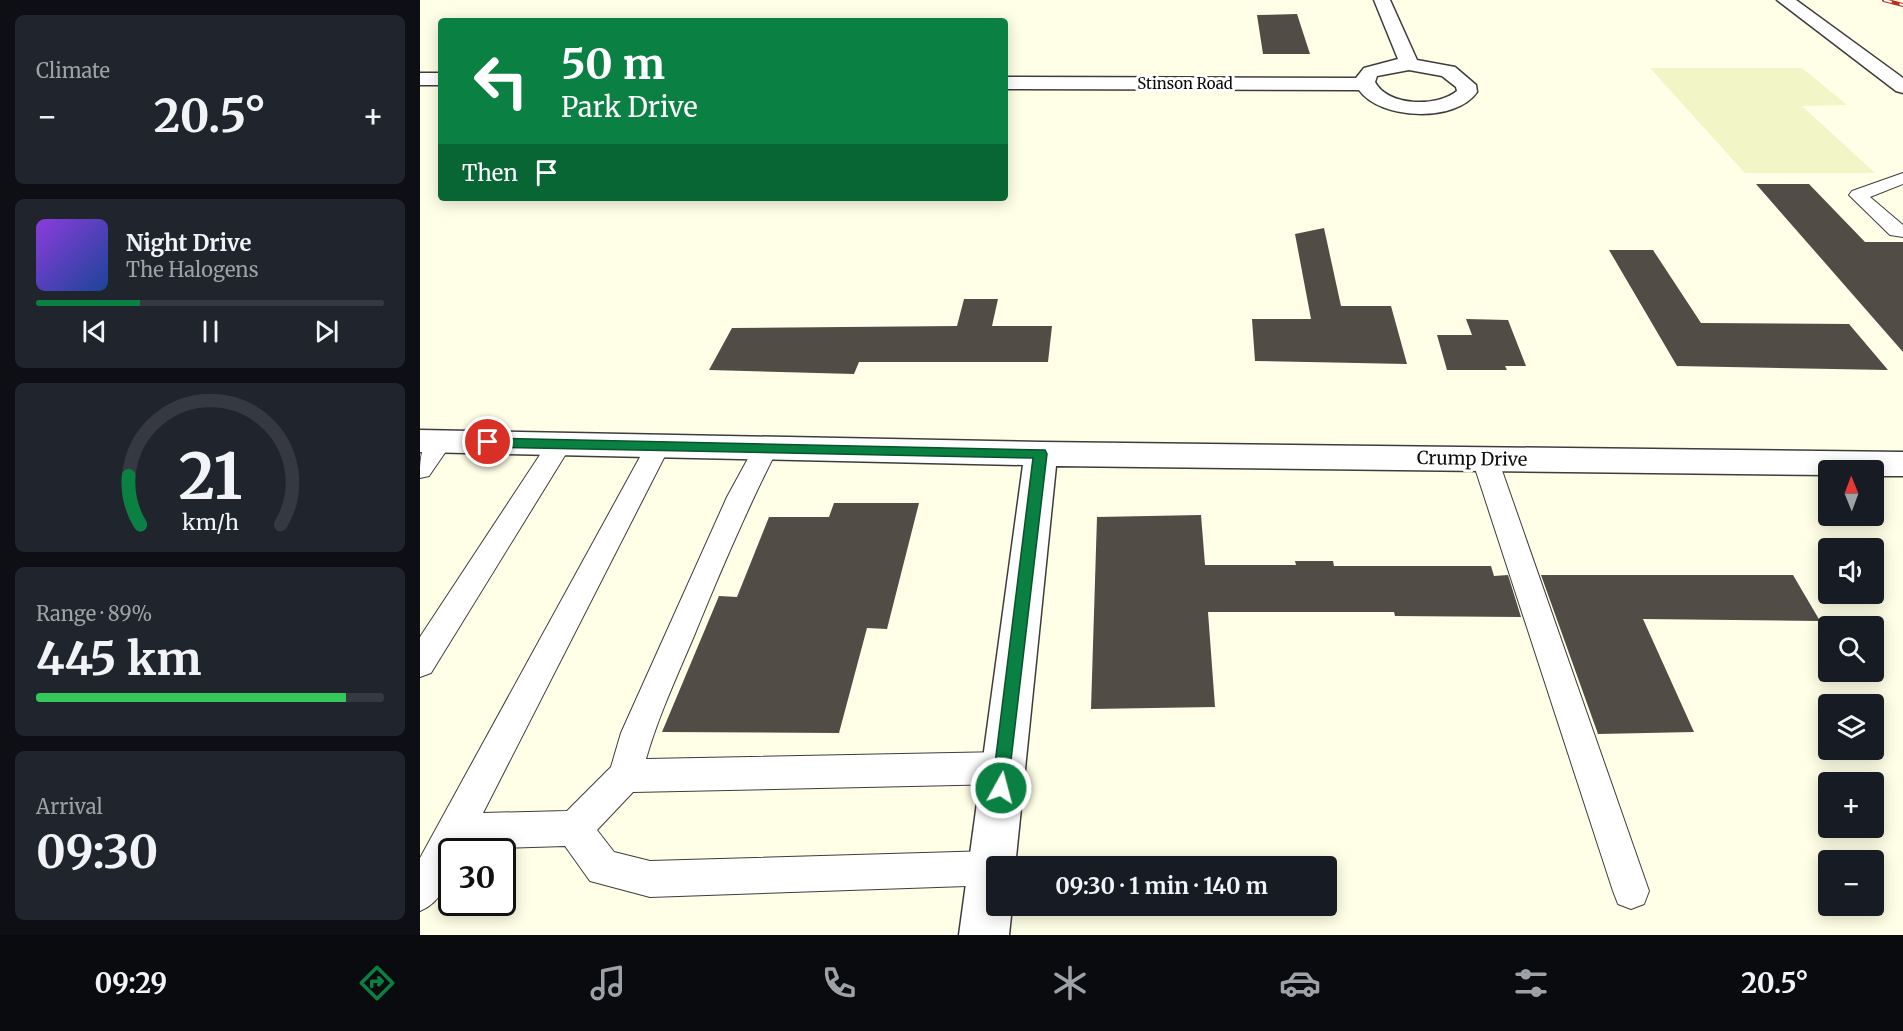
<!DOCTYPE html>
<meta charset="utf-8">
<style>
body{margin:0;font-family:Merriweather,serif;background:#20242c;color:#f1f3f6;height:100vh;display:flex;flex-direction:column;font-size:22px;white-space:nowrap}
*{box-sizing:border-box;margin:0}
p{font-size:20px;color:#9ea1a6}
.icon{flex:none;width:33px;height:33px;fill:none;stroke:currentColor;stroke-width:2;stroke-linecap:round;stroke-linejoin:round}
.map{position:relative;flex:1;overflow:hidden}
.details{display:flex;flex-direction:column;gap:15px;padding:15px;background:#0d0f14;width:420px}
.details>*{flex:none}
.top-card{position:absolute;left:18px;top:18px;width:570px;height:183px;border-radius:6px;box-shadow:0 3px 15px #0003;background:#0b8043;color:#fff;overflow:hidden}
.needle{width:39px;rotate:359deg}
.fabs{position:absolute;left:1398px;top:460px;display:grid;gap:12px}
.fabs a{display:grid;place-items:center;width:66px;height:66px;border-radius:6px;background:#171b24;box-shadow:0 3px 15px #0003;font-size:30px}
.speed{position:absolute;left:18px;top:838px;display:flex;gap:12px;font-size:30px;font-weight:700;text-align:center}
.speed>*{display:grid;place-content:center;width:78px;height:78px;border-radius:50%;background:#171b24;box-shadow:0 3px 15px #0003;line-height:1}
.speed .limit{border:3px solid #111;border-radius:9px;background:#fff;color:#111}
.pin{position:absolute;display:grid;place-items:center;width:51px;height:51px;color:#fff;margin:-26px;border:3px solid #fff;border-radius:50%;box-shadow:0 2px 6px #0007}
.me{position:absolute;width:66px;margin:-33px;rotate:7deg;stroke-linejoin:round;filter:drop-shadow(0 0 4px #0008)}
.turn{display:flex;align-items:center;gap:21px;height:126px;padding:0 24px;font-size:27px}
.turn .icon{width:78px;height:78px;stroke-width:2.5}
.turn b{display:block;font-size:42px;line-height:51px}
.then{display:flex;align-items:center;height:57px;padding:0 24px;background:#0003;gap:12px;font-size:22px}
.big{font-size:45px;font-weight:700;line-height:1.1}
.details .tile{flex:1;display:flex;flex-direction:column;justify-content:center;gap:9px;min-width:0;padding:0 21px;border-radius:9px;background:#20242c}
.details .dial{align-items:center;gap:0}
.dial svg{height:156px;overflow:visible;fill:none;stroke:#363941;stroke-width:7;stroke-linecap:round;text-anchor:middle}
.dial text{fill:#f1f3f6;stroke:none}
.song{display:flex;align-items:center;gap:18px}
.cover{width:72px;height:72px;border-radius:9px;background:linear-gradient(135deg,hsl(270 70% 55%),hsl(220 70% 35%))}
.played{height:6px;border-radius:3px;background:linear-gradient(90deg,#0b8043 30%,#363941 30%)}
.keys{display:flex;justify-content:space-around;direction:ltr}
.heat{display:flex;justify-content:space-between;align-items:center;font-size:33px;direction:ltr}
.charge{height:9px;border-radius:4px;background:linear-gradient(90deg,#34c759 89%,#363941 0)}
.trip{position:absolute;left:566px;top:856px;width:351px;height:60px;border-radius:6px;background:#171b24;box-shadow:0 3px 15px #0003;font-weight:700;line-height:60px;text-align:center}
.tab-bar{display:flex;height:96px;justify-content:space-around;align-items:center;background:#090b0e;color:#9ea1a6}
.tab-bar .icon{width:42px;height:42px}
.tab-bar .selected{color:#0b8043}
.tab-bar b{font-size:27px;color:#f1f3f6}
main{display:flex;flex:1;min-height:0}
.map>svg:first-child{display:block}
.farmland{fill:#f2f5c6}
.building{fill:#524c46}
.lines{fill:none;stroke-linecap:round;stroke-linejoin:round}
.service-casing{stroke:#3d3d3d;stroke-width:2}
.minor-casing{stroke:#3d3d3d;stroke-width:3}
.service{fill:#fff;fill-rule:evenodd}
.minor{fill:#fff;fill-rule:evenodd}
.rail-casing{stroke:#bc2d1f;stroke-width:4}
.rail{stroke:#fff;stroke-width:2;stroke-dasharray:8;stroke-linecap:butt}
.route{fill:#0b8043;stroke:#07532c;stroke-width:1.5}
.labels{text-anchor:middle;stroke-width:6;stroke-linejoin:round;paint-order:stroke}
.far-street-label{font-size:15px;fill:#0a0a0a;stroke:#fff}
.street-label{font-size:18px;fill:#0a0a0a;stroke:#fff}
</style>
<main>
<section class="details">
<div class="tile"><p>Climate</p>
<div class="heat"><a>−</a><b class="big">20.5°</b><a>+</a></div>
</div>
<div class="tile">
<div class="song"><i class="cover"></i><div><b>Night Drive</b><p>The Halogens</p></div></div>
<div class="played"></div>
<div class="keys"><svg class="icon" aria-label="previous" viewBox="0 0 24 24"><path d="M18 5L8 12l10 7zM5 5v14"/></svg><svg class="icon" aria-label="pause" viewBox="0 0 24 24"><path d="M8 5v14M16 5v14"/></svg><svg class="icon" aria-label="next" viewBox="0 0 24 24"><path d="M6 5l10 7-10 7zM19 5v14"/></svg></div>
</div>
<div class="tile dial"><svg viewBox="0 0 100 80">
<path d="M14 69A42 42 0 1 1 86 69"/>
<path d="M14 69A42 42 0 0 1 8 44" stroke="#0b8043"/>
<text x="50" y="56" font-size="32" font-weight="700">21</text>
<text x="50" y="72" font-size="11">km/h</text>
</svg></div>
<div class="tile"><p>Range · 89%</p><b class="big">445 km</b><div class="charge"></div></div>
<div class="tile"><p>Arrival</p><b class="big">09:30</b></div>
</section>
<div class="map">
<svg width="1483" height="935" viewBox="0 0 1483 935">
<rect width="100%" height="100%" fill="#fffee6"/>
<path class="farmland" d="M1230,68H1382L1427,105L1382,106L1455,173H1325Z"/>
<path class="building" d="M877,14L890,54H843L837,15Z
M1336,184H1389L1445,242H1483V352Z
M904,228L921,306H971L987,364L835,361L832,319H891L875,234Z
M1189,250H1233L1281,323L1429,324L1468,370L1257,366Z
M544,299H578L572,326H632L628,362H439L434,374L289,370L312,328L537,326Z
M1046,319L1088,320L1106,366H1085L1087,370H1027L1017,335H1052Z
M414,503H499L467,629L447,628L419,733L242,732L299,596L317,597L349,517H409Z
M781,515L785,565H876L875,561H913L914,566H1071L1074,576L1088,575L1101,617L975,616L974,612H788L795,707L671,709L677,517Z
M1121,575H1373L1400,621L1223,619L1274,732L1178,734Z"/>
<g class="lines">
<defs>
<path id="service" d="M1483,173V184L1450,197L1483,225V237L1470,235L1429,195L1432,191Z
M21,432L30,435L33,441L9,476L0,478C0,459 0,439 21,432Z
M140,435L149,438L152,444L11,673L0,677V637L131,438Z
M238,437L247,440L250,446L63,813L147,811L191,767L201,733L307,497L337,442L346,439L355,442L358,448C327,509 300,572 274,636C257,676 238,717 226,759L583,752L595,757L600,768L595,779L583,784L213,792L177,830L194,852L230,861L571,851L584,856L588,867H576V885L230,897L170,881L145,846L45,849L43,852H32C32,876 23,902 0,911V858L226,446L229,440Z
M1065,450L1074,453L1078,459L1229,891L1224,904L1211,909L1198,904L1193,891L1052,459L1056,453Z"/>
<path id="minor" d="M954,0H970L997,60L1035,67L1056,85L1057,92C1036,123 960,120 939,90L585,89V77L936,78L944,68L978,59ZM989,70L1022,76L1036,87L1037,91C1018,107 968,107 955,82L957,76Z
M1357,0H1376L1483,78V93L1476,91Z
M0,73H21V85H0Z
M0,430L621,442L1483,452V476H1454V471H1408V475L636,466L595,867H576V906H592L589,935H539L603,465L0,452Z"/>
</defs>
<use href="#service" class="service-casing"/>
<use href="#minor" class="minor-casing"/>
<use href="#service" class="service"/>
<use href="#minor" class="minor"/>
<defs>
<path id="rail" d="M1464,0L1483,5"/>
</defs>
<use href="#rail" class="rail-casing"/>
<use href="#rail" class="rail"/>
</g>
<path class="route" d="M68,438L625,450L627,454L587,794L581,797L574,794L572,788L613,458L68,447L62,442Z"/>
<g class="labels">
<g class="far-street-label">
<text x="765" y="89">Stinson Road</text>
</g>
<g class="street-label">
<text transform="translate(1052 459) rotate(1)" y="6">Crump Drive</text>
</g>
</g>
</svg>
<div class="fabs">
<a><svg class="needle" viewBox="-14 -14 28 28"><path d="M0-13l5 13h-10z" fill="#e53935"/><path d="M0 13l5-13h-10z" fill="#9ea1a6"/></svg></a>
<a><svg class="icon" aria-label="sound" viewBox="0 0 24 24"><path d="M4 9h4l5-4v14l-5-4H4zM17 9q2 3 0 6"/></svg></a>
<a><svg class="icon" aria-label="search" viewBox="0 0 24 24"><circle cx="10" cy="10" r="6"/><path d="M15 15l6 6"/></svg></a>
<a><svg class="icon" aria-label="layers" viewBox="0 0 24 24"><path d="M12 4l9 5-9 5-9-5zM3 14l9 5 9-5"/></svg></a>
<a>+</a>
<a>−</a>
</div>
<div class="speed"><div class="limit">30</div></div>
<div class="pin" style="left:68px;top:442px;background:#d93025"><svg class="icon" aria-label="arrive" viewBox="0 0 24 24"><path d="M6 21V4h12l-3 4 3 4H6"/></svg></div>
<svg class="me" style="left:581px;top:788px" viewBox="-20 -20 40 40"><circle r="17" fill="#0b8043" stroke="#fff" stroke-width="3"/><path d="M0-11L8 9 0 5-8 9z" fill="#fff"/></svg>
<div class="trip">09:30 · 1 min · 140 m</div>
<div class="top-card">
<div class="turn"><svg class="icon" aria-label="left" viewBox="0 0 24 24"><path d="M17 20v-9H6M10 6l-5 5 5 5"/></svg><div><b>50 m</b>Park Drive</div></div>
<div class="then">Then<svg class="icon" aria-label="arrive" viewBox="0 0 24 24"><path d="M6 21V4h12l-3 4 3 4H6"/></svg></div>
</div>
</div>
</main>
<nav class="tab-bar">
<b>09:29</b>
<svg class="icon selected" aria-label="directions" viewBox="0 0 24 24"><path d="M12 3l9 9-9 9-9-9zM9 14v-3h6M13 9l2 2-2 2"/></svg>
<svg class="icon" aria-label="music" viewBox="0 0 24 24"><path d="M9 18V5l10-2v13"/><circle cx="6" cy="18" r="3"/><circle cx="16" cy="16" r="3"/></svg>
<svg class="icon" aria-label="phone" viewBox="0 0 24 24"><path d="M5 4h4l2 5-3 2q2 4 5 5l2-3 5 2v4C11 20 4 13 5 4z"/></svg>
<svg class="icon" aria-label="climate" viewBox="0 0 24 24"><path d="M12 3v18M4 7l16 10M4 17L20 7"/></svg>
<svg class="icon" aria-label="car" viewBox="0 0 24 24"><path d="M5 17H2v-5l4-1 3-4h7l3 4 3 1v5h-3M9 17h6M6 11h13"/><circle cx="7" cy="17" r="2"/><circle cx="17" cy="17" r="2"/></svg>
<svg class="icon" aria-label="filters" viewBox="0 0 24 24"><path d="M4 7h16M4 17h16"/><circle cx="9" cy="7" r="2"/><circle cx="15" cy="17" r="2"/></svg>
<b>20.5°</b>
</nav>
